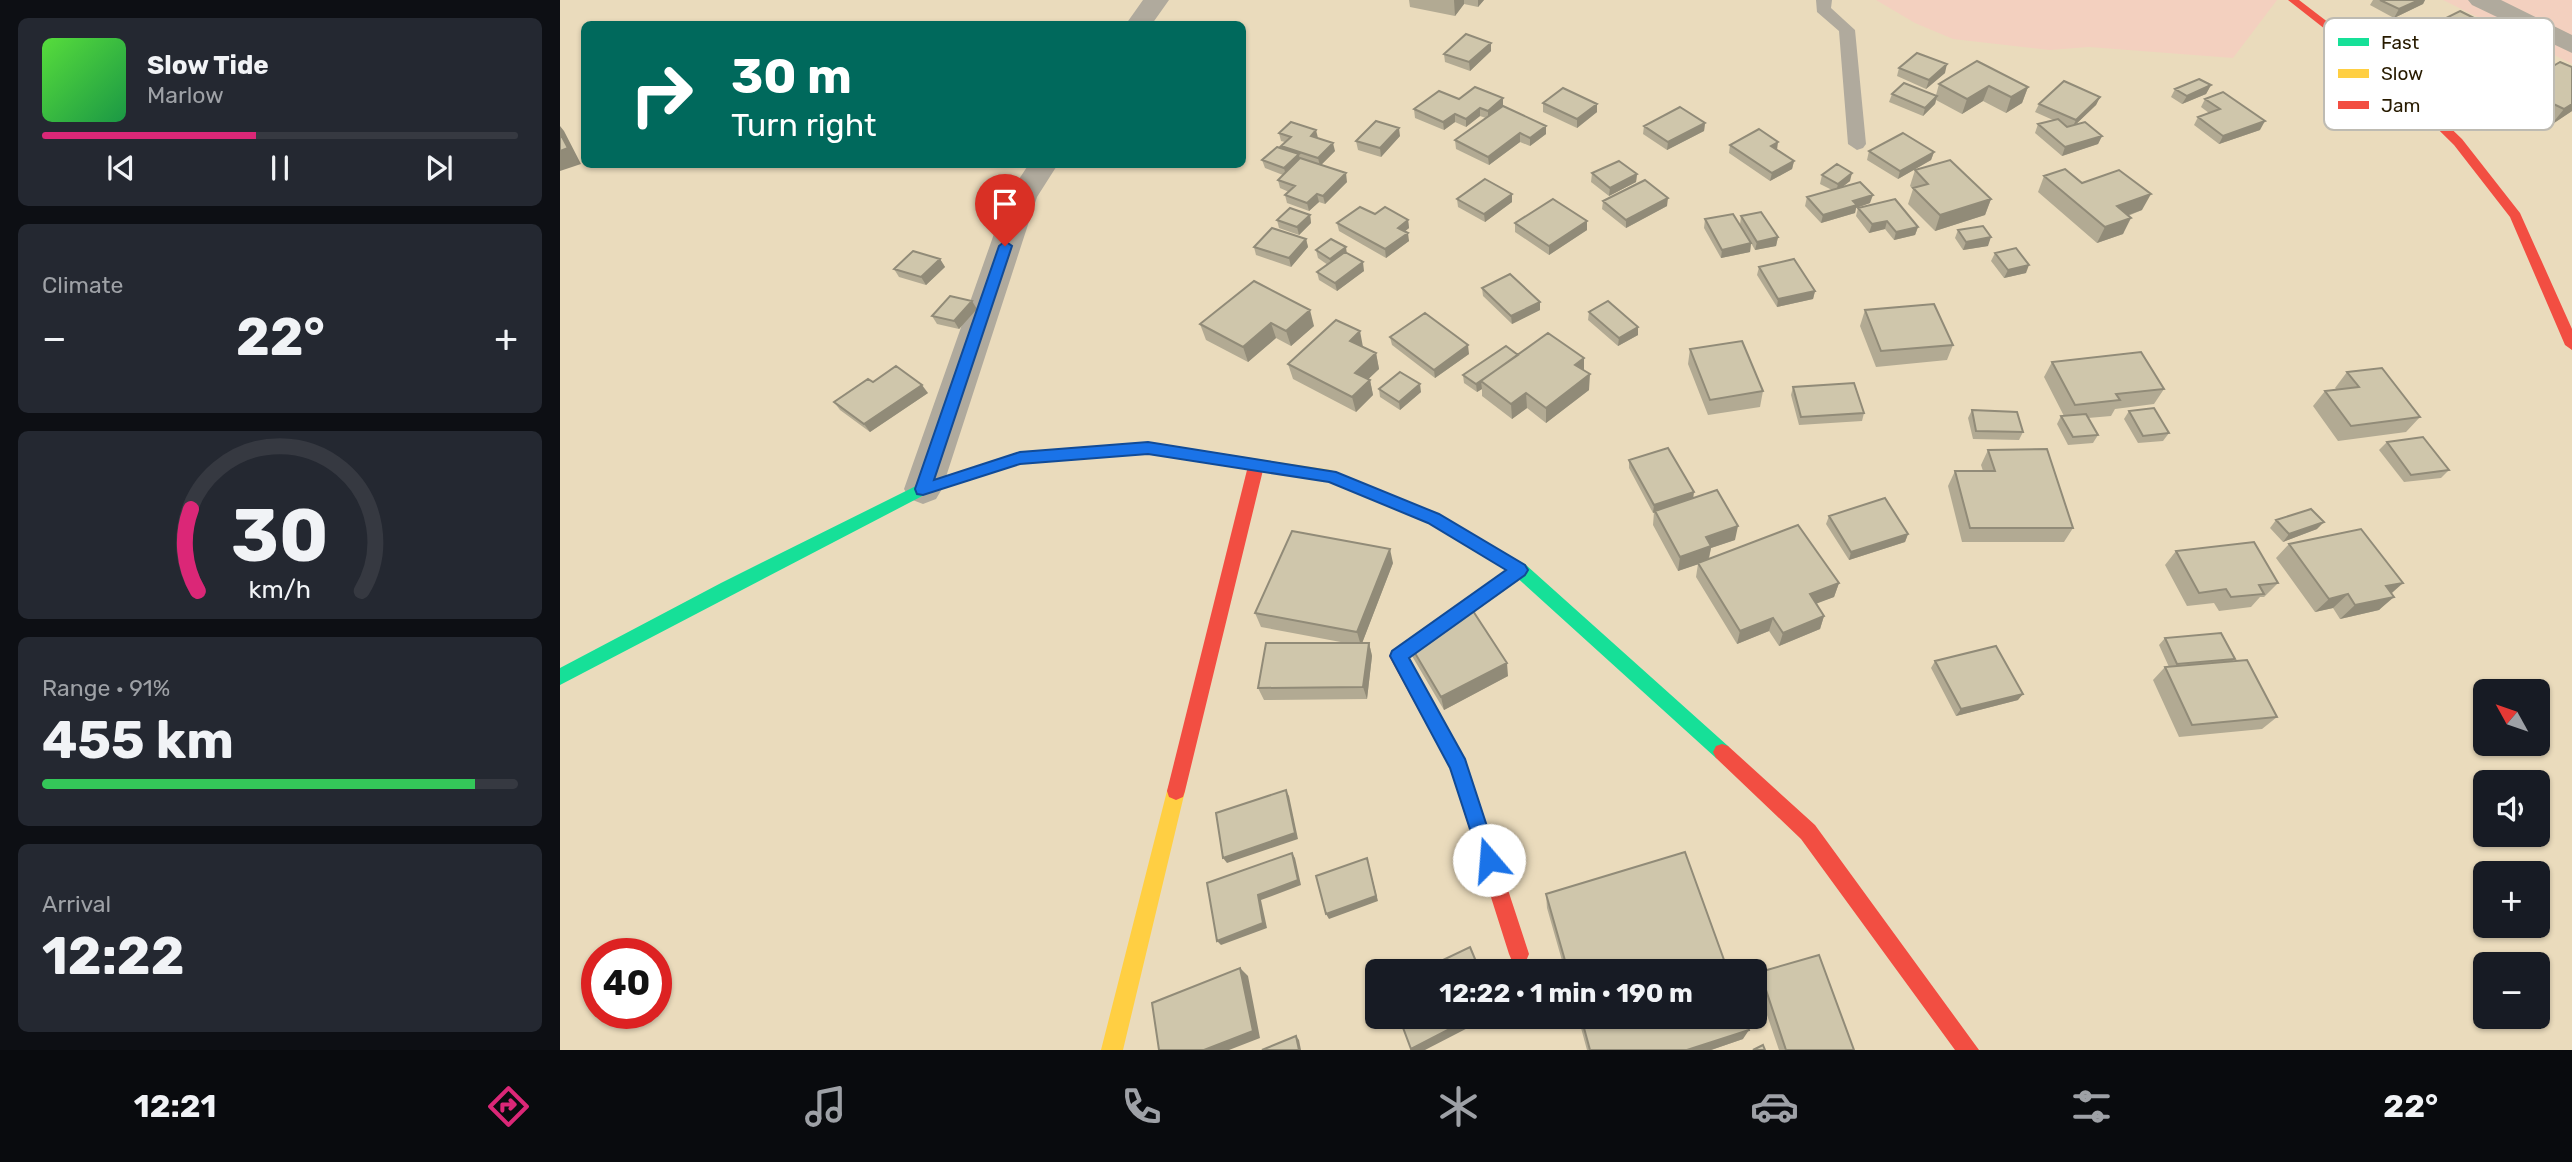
<!DOCTYPE html>
<meta charset="utf-8">
<style>
body{margin:0;font-family:Rubik,sans-serif;background:#242831;color:#f1f3f6;height:100vh;display:flex;flex-direction:column;font-size:26px;white-space:nowrap}
*{box-sizing:border-box;margin:0}
p{font-size:23px;color:#9ea1a6}
.icon{flex:none;width:38px;height:38px;fill:none;stroke:currentColor;stroke-width:2;stroke-linecap:round;stroke-linejoin:round}
.map{position:relative;flex:1;overflow:hidden}
.details{display:flex;flex-direction:column;gap:18px;padding:18px;background:#0d0f14;width:560px}
.details>*{flex:none}
.banner{position:absolute;left:21px;top:21px;width:665px;height:147px;border-radius:10px;box-shadow:0 2px 5px #0004;background:#00695c;color:#fff;overflow:hidden}
.needle{width:46px;rotate:310deg}
.buttons{position:absolute;left:1913px;top:679px;display:grid;gap:14px}
.buttons a{display:grid;place-items:center;width:77px;height:77px;border-radius:10px;background:#171b24;box-shadow:0 2px 5px #0004;font-size:35px}
.speed{position:absolute;left:21px;top:938px;display:flex;gap:14px;font-size:35px;font-weight:700;text-align:center}
.speed>*{display:grid;place-content:center;width:91px;height:91px;border-radius:50%;background:#171b24;box-shadow:0 2px 5px #0004;line-height:1}
.speed .limit{border:10px solid #d22;background:#fff;color:#111}
.pin{position:absolute;display:grid;place-items:center;width:60px;height:60px;color:#fff;margin:-72px -30px;border-radius:50% 50% 50% 0;rotate:-45deg;box-shadow:0 0 7px #0007}
.pin .icon{rotate:45deg}
.me{position:absolute;width:77px;margin:-38px;rotate:342deg;stroke-linejoin:round;filter:drop-shadow(0 0 5px #0008)}
.turn{display:flex;align-items:center;gap:24px;height:147px;padding:0 35px;font-size:32px}
.turn .icon{width:91px;height:91px;stroke-width:2.5}
.turn b{display:block;font-size:49px;line-height:60px}
.big{font-size:52px;font-weight:700;line-height:1.1}
.details .card{flex:1;display:flex;flex-direction:column;justify-content:center;gap:10px;min-width:0;padding:0 24px;border-radius:10px;background:#242831}
.details .dial{align-items:center;gap:0}
.dial svg{height:182px;overflow:visible;fill:none;stroke:#363941;stroke-width:7;stroke-linecap:round;text-anchor:middle}
.dial text{fill:#f1f3f6;stroke:none}
.song{display:flex;align-items:center;gap:21px}
.cover{width:84px;height:84px;border-radius:10px;background:linear-gradient(135deg,hsl(110 70% 55%),hsl(140 70% 35%))}
.played{height:7px;border-radius:4px;background:linear-gradient(90deg,#db2777 45%,#363941 45%)}
.keys{display:flex;justify-content:space-around;direction:ltr}
.heat{display:flex;justify-content:space-between;align-items:center;font-size:38px;direction:ltr}
.charge{height:10px;border-radius:5px;background:linear-gradient(90deg,#34c759 91%,#363941 0)}
.trip{position:absolute;left:805px;top:959px;width:402px;height:70px;border-radius:10px;background:#171b24;box-shadow:0 2px 5px #0004;font-weight:700;line-height:70px;text-align:center}
.tabs{display:flex;height:112px;justify-content:space-around;align-items:center;background:#090b0e;color:#9ea1a6}
.tabs .icon{width:49px;height:49px}
.tabs .active{color:#db2777}
.tabs b{font-size:32px;color:#f1f3f6}
main{display:flex;flex:1;min-height:0}
.map>svg:first-child{display:block}
.green{fill:#f3d0bf}
.lines{fill:none;stroke-linecap:round;stroke-linejoin:round}
.lane{fill:#b0aa9d;fill-rule:evenodd}
.street{fill:#b0aa9d;fill-rule:evenodd}
.fast{fill:#16e098;fill-rule:evenodd}
.slow{fill:#ffcf43;fill-rule:evenodd}
.jam{fill:#f24e42;fill-rule:evenodd}
.wall{fill:#b2aa93}
.shaded-wall{fill:#918b78}
.building{fill:#cfc6ab;stroke:#918b78;stroke-width:2}
.route{fill:#1a73e8;stroke:#114b97;stroke-width:2}
.key{fill:#fff;stroke:#bebbb2;stroke-width:2}
.key-label{font-size:19px;fill:#281b00}
</style>
<main>
<section class="details">
<div class="card">
<div class="song"><i class="cover"></i><div><b>Slow Tide</b><p>Marlow</p></div></div>
<div class="played"></div>
<div class="keys"><svg class="icon" aria-label="previous" viewBox="0 0 24 24"><path d="M18 5L8 12l10 7zM5 5v14"/></svg><svg class="icon" aria-label="pause" viewBox="0 0 24 24"><path d="M8 5v14M16 5v14"/></svg><svg class="icon" aria-label="next" viewBox="0 0 24 24"><path d="M6 5l10 7-10 7zM19 5v14"/></svg></div>
</div>
<div class="card"><p>Climate</p>
<div class="heat"><a>−</a><b class="big">22°</b><a>+</a></div>
</div>
<div class="card dial"><svg viewBox="0 0 100 80">
<path d="M14 69A42 42 0 1 1 86 69"/>
<path d="M14 69A42 42 0 0 1 11 33" stroke="#db2777"/>
<text x="50" y="56" font-size="32" font-weight="700">30</text>
<text x="50" y="72" font-size="11">km/h</text>
</svg></div>
<div class="card"><p>Range · 91%</p><b class="big">455 km</b><div class="charge"></div></div>
<div class="card"><p>Arrival</p><b class="big">12:22</b></div>
</section>
<div class="map">
<svg width="2012" height="1050" viewBox="0 0 2012 1050">
<rect width="100%" height="100%" fill="#eadbbc"/>
<path class="green" d="M1316,0H1717L1673,58L1529,47L1490,50L1393,39L1355,23Z
M1883,0H2012V64Z"/>
<g class="lines">
<path class="lane" d="M1256,0H1272L1271,8L1295,30L1306,144L1303,148L1297,150L1288,144L1279,31L1257,12Z"/>
<path class="street" d="M583,0H609L592,24H566Z
M1908,0H1941L2012,35V53L1912,5Z
M469,164H498L477,197L382,489L376,499L363,504L350,499L344,489L447,197Z"/>
<path class="fast" d="M561,444L568,450L566,454L460,464L368,493L0,685V668L161,583L358,485L460,452Z
M841,499L879,514L966,565L1168,746L1171,752L1168,758L1162,760L1156,758L954,575L867,522L836,509L833,505L836,501Z"/>
<path class="slow" d="M588,442L771,470L846,501L849,505L846,509L841,511L769,482L588,454L561,456L554,450L561,444Z
M960,563L966,565L968,570L966,575L849,658L843,660L837,658L834,653L837,648Z
M616,782L623,785L625,791L563,1050H541L607,791L609,785Z"/>
<path class="jam" d="M1728,0H1739L1829,69L1902,139L1960,213L2012,329V350L2005,345L1950,217L1894,145L1821,73Z
M696,460L704,466L625,791L623,797L616,800L609,797L607,791L688,466Z
M843,646L849,648L852,653L848,659L907,765L969,954L966,961L959,964L952,961L949,954L890,768L829,656L832,651Z
M1162,744L1168,746L1255,825L1419,1050H1395L1241,839L1156,758L1153,752L1156,746Z"/>
</g>
<path class="wall" d="M849,0H924L918,7L904,4L895,16L850,7Z
M1813,0H1865L1863,4L1834,18L1810,5Z
M1874,24L1942,43L1915,56L1868,32Z
M931,51L910,71L885,62L884,54Z
M1339,68L1385,73L1366,89L1337,76Z
M1379,84L1468,87L1462,103L1446,113L1423,101L1402,114L1376,100L1375,104L1363,116L1329,102L1332,94L1376,95Z
M1651,85L1646,94L1622,104L1611,97L1615,89Z
M1958,87L2012,111L1991,125L1946,102Z
M1540,97L1536,105L1516,124L1542,136L1538,144L1502,156L1475,133L1478,124L1493,120L1475,112L1479,104Z
M899,99L943,107L986,126V134L970,146L960,142L929,165L896,149L895,140L926,118L920,116L906,127L895,122L884,130L855,118L854,109Z
M1645,99L1700,130L1659,144L1634,125L1638,117L1649,113L1641,107Z
M983,103L1037,104V112L1017,128L983,112Z
M1145,123L1144,131L1107,150L1083,134L1084,126Z
M719,133L758,138L775,151L761,165L787,182L765,204L759,202L749,211L727,203L725,195L729,192L720,188L718,180L723,175L705,168L702,160L722,149L721,146L725,142L721,141Z
M840,136L821,157L798,150L796,141Z
M1170,145L1217,149L1234,161L1232,169L1210,181L1169,153Z
M1309,151L1374,152L1371,160L1338,179L1307,160Z
M1355,170L1431,199L1425,215L1375,231L1348,204L1353,189L1350,186Z
M1032,173L1077,174L1076,182L1049,196L1031,182Z
M1262,175L1290,181L1282,187L1310,203L1296,208L1295,213L1261,223L1245,206L1247,197L1272,190L1260,184Z
M1484,176L1522,183L1582,210L1568,216L1563,234L1537,243L1478,192Z
M897,199L952,202L925,222L898,207Z
M1043,201L1107,206L1066,228L1042,209Z
M1298,208L1358,227L1355,235L1334,240L1325,229L1309,233L1296,216Z
M815,214L848,220L849,228L845,231L849,241L826,258L779,231L777,223Z
M750,215L751,223L739,235L719,228L717,220Z
M1181,216L1218,237L1216,246L1195,250L1191,243L1190,252L1161,258L1144,228L1145,219L1180,225Z
M1027,221V230L989,255L955,232V223Z
M1398,230L1428,246L1403,250L1395,238Z
M746,239L748,247L731,267L696,255L694,247Z
M756,250L787,253L804,271L777,291L759,280L757,272L768,265L758,258Z
M1435,253L1466,273L1444,278L1431,261Z
M380,259L385,267L366,285L339,277L334,269Z
M1199,267L1255,291L1253,299L1217,307L1197,275Z
M694,281L754,326L731,346L716,338L688,362L646,340L640,324Z
M922,288L980,310L952,324L923,296Z
M417,309L399,329L377,324L372,316Z
M1305,310L1393,345L1387,360L1316,367L1300,326Z
M1029,312L1078,335L1058,346L1028,320Z
M830,337L909,354L875,378L832,345Z
M803,347L816,353L819,369L808,379L810,380L813,395L796,412L733,379L728,364Z
M1130,349L1203,391L1200,407L1148,415L1128,364Z
M958,355L1024,358V370L1029,390L986,423L967,408L952,419L922,396V389L917,392L904,383L903,375Z
M1492,362L1604,389L1594,404L1555,409L1551,416L1528,418L1538,435L1533,443L1508,445L1497,424L1501,416H1504L1484,377Z
M1787,372L1860,417L1846,432L1778,441L1753,406L1765,391L1777,390L1775,388Z
M313,382L368,393L310,432L280,410L274,402Z
M1233,387L1304,413L1302,421L1239,425L1231,395Z
M819,389L861,392L840,410L820,397Z
M1412,410L1463,432L1459,440L1413,439L1408,418Z
M1569,411L1609,433L1603,441L1578,443L1564,419Z
M1827,442L1889,470L1881,478L1844,482L1819,450Z
M1428,450L1513,528L1504,542H1402L1388,486L1395,471H1423L1421,465Z
M1069,460L1133,498L1175,540L1151,548L1149,559L1279,583L1274,597L1256,603L1264,616L1260,629L1219,646L1209,631L1177,644L1136,577L1138,564L1118,571L1093,525L1094,512L1093,513L1069,468Z
M1269,516L1348,534L1345,542L1289,560L1266,524Z
M1716,520L1757,529L1723,542L1710,528Z
M1729,544L1843,583L1832,593L1819,610L1780,619L1773,608L1755,612L1716,558Z
M1616,551L1718,583L1704,597H1700L1691,607L1659,611L1654,603L1627,606L1605,565Z
M833,563L802,643H809L812,656L807,699L704,700L698,688L786,643L701,627L695,613Z
M1605,638L1675,659L1672,661L1717,717L1702,729L1619,737L1593,680L1605,667H1609L1599,645Z
M849,643L948,676L884,710L852,656Z
M1375,661L1458,700L1396,716L1371,668Z
M986,894L1168,971H1005L987,908Z
M1200,972L1294,1050H1219L1195,980Z
M1018,1017H1184L1183,1039L1151,1050H1027Z"/>
<path class="shaded-wall" d="M894,0H904V4L895,16Z
M918,0H924L918,7Z
M1859,0H1865L1863,4L1834,18L1839,9Z
M1948,35L1942,43L1915,56L1921,48Z
M931,43V51L910,71L909,62Z
M1387,64L1385,73L1366,89L1369,80Z
M1651,85L1646,94L1622,104L1627,96Z
M1429,86L1423,101L1402,114L1407,99Z
M1468,87L1462,103L1446,113L1451,97Z
M1377,96L1375,104L1363,116L1365,108Z
M1540,97L1536,105L1512,128L1516,120Z
M943,98V107L928,119V111Z
M1037,104V112L1017,128V119Z
M2012,104V111L1991,125L2004,109Z
M920,108V116L906,127V119Z
M895,114V122L884,130L883,122Z
M1705,121L1700,130L1659,144L1663,136Z
M1145,123L1144,131L1107,150L1108,142Z
M0,126L4,131L21,164L0,171Z
M986,126V134L970,146V138Z
M839,128L840,136L821,157L820,148Z
M756,130L758,138L751,136Z
M960,133V142L929,165L928,157Z
M1542,136L1538,144L1502,156L1505,147Z
M1218,142L1217,150L1211,146Z
M773,143L775,151L760,166L758,158Z
M1374,152L1371,160L1338,179L1340,171Z
M739,154L740,163L726,176L724,168Z
M1234,161L1232,169L1210,181L1212,173Z
M786,173L787,182L765,204L763,196Z
M1292,173L1290,181L1276,192L1278,184Z
M1077,174L1076,182L1049,196L1050,188Z
M757,194L759,202L749,211L747,203Z
M952,194V202L925,222L924,214Z
M1591,194L1582,210L1549,222L1557,206Z
M1313,195L1310,203L1296,208L1295,213L1261,223L1263,215L1293,201Z
M1108,198L1107,206L1066,228V220Z
M1431,199L1425,215L1375,231L1380,215Z
M750,215L751,223L739,235L737,227Z
M1571,218L1563,234L1537,243L1545,227Z
M848,220L849,228L839,236L838,228Z
M1027,221V230L989,255V246Z
M1327,221L1325,229L1309,233L1312,224Z
M1358,227L1355,235L1334,240L1336,232Z
M848,233L849,241L826,258L825,249Z
M1218,237L1216,246L1195,250L1197,242Z
M1431,237L1428,246L1403,250L1406,242Z
M746,239L748,247L731,267L729,258Z
M1191,243L1190,252L1161,258L1162,250Z
M786,247L787,255L772,267L770,259Z
M380,259L385,267L366,285L361,277Z
M803,262L804,271L777,291L775,283Z
M1469,265L1466,273L1444,278L1448,270Z
M1255,291L1253,299L1217,307L1218,299Z
M412,301L417,309L399,329L394,321Z
M980,302V310L952,324L951,316Z
M750,310L754,326L731,346L726,331Z
M711,323L716,338L688,362L683,347Z
M1078,327V335L1058,346L1059,338Z
M800,331L803,347L790,341Z
M908,345L909,354L875,378L874,370Z
M816,353L819,369L799,388L795,373Z
M1024,358V373L1015,365Z
M1030,374L1029,390L986,423V408Z
M810,380L813,395L796,412L792,397Z
M921,381L922,389L917,392L916,384Z
M860,384L861,392L840,410L839,402Z
M362,385L368,393L310,432L304,424Z
M966,393L967,408L952,419L951,404Z
M1134,492L1133,500L1093,513L1094,505Z
M1764,522L1757,529L1723,542L1729,534Z
M1178,526L1175,540L1151,548L1148,561L1118,571L1120,557L1146,537Z
M1348,534L1345,542L1289,560L1291,552Z
M830,549L833,563L801,646L797,632Z
M1279,583L1274,597L1245,608L1250,594Z
M1843,583L1828,596L1826,586Z
M1788,594L1773,608L1755,612L1769,599Z
M1834,597L1819,610L1780,619L1795,605Z
M1264,616L1260,629L1219,646L1223,633Z
M1213,618L1209,631L1177,644L1180,631Z
M809,643L812,656L807,699L803,687Z
M947,663L948,676L884,710L881,697Z
M1463,694L1458,700L1396,716L1401,709Z
M726,790L729,796L738,839L667,863L663,858Z
M732,853L735,858L741,885L701,900L707,928L661,945L657,941L698,895Z
M807,858L818,901L769,919L766,914Z
M680,968L688,976L700,1038L669,1050H644Z
M913,1017H929L865,1050H851V1049Z
M1189,1030L1183,1039L1151,1050H1127Z
M736,1036L739,1040L741,1050H739Z"/>
<path class="building" d="M1820,0H1859L1839,9Z
M1900,11L1948,35L1921,48L1874,24Z
M906,34L931,43L909,62L884,54Z
M1357,53L1387,64L1369,80L1339,68Z
M1417,61L1468,87L1451,97L1429,86L1407,99L1379,84Z
M2000,62L2012,67V104L2004,109L1958,87Z
M1639,79L1651,85L1627,96L1615,89Z
M1504,81L1540,97L1516,120L1479,104Z
M1344,83L1377,96L1365,108L1332,94Z
M915,87L943,98L928,111L920,108L906,119L895,114L883,122L854,109L879,91L899,99Z
M1003,88L1037,104L1017,119L983,103Z
M1663,92L1705,121L1663,136L1638,117L1660,109L1645,99Z
M943,106L986,126L970,138L960,133L928,157L895,140Z
M1120,107L1145,123L1108,142L1084,126Z
M1498,119L1507,127L1525,122L1542,136L1505,147L1478,124Z
M816,121L839,128L820,148L796,141Z
M731,122L756,130L751,136L773,143L758,158L721,146L731,137L719,133Z
M1199,129L1218,142L1211,146L1234,161L1212,173L1170,145Z
M0,133L8,148L0,151Z
M1343,133L1374,152L1340,171L1309,151Z
M717,147L739,154L724,168L702,160Z
M740,158L786,173L763,196L757,194L747,203L725,195L735,186L718,180Z
M1390,160L1431,199L1380,215L1353,188L1368,184L1355,170Z
M1059,161L1077,174L1050,188L1032,173Z
M1277,164L1292,173L1278,184L1262,175Z
M1505,169L1522,183L1559,170L1591,194L1557,206L1571,218L1545,227L1484,176Z
M925,179L952,194L924,214L897,199Z
M1085,180L1108,198L1066,220L1043,201Z
M1300,182L1313,195L1293,201L1297,205L1263,215L1247,197Z
M993,199L1027,221L989,246L955,223Z
M1335,199L1358,227L1336,232L1327,221L1312,224L1298,208Z
M800,207L815,214L825,207L848,220L838,228L848,233L825,249L777,223Z
M730,208L750,215L737,227L717,220Z
M1201,212L1218,237L1197,242L1181,216Z
M1173,214L1191,243L1162,250L1145,219Z
M1423,226L1431,237L1406,242L1398,230Z
M712,228L746,239L729,258L694,247Z
M771,239L786,247L770,259L756,250Z
M1456,248L1469,265L1448,270L1435,253Z
M353,251L380,259L361,277L334,269Z
M785,252L803,262L775,283L757,272Z
M1234,259L1255,291L1218,299L1199,267Z
M950,274L980,302L951,316L922,288Z
M694,281L750,310L726,331L711,323L683,347L640,324Z
M390,296L412,301L394,321L372,316Z
M1048,301L1078,327L1059,338L1029,312Z
M1374,304L1393,345L1321,351L1305,310Z
M865,313L908,345L874,370L830,337Z
M776,320L800,331L790,341L816,353L795,373L810,380L792,397L728,364Z
M988,333L1024,358L1015,365L1030,374L986,408L966,393L951,404L921,381Z
M1182,341L1203,391L1150,400L1130,349Z
M946,346L958,355L916,384L903,375Z
M1581,352L1604,389L1556,394L1560,400L1515,405L1492,362Z
M336,366L362,385L304,424L274,402L308,379L313,382Z
M1822,368L1860,417L1791,426L1765,391L1799,387L1787,372Z
M840,372L860,384L839,402L819,389Z
M1294,383L1304,413L1241,417L1233,387Z
M1594,408L1609,433L1583,436L1569,411Z
M1412,410L1457,412L1463,432L1416,431Z
M1526,414L1538,435L1513,437L1501,416Z
M1863,437L1889,470L1851,475L1827,442Z
M1108,448L1134,492L1094,505L1069,460Z
M1487,449L1513,528H1410L1395,471H1435L1428,450Z
M1157,490L1178,526L1146,537L1151,546L1120,557L1095,511Z
M1325,498L1348,534L1291,552L1269,516Z
M1751,509L1764,522L1729,534L1716,520Z
M1238,525L1279,583L1250,594L1264,616L1223,633L1213,618L1180,631L1138,563Z
M1801,529L1843,583L1826,586L1834,597L1795,605L1788,594L1769,599L1729,544Z
M732,531L830,549L797,632L695,613Z
M1694,542L1718,583L1699,585L1704,594L1671,597L1666,589L1639,593L1616,551Z
M913,611L947,663L881,697L849,643Z
M1661,633L1675,659L1617,664L1605,638Z
M706,643H809L803,687L698,688Z
M1436,646L1463,694L1401,709L1375,661Z
M1687,660L1717,717L1632,725L1605,667Z
M726,790L735,833L663,858L656,813Z
M1125,852L1168,971H1008L986,894Z
M732,853L738,880L698,895L703,923L657,941L647,883Z
M807,858L816,896L766,914L756,876Z
M910,947L920,971H860Z
M1259,955L1294,1050H1226L1200,972Z
M680,968L693,1031L644,1050H599L592,1003Z
M839,1017H913L851,1049Z
M1021,1017H1184L1189,1030L1127,1050H1030Z
M736,1036L739,1050H702Z
M1203,1045L1205,1050H1193Z"/>
<path class="route" d="M445,241L452,246L374,480L460,452L588,442L776,472L879,514L965,565L968,570L965,575L849,658L905,759L938,860L936,866L929,869L922,866L890,768L830,656L832,651L946,570L868,523L769,482L588,454L460,464L363,495L357,494L355,489L439,246Z"/>
<rect x="1764" y="18" width="230" height="112" rx="10" class="key"/>
<rect x="1778" y="38" width="31" height="8" fill="#16e098"/>
<rect x="1778" y="69" width="31" height="9" fill="#ffcf43"/>
<rect x="1778" y="101" width="31" height="8" fill="#f24e42"/>
<g class="key-label">
<text x="1821" y="49">Fast</text>
<text x="1821" y="80">Slow</text>
<text x="1821" y="112">Jam</text>
</g>
</svg>
<div class="buttons">
<a><svg class="needle" viewBox="-14 -14 28 28"><path d="M0-13l5 13h-10z" fill="#e53935"/><path d="M0 13l5-13h-10z" fill="#9ea1a6"/></svg></a>
<a><svg class="icon" aria-label="sound" viewBox="0 0 24 24"><path d="M4 9h4l5-4v14l-5-4H4zM17 9q2 3 0 6"/></svg></a>
<a>+</a>
<a>−</a>
</div>
<div class="speed"><div class="limit">40</div></div>
<div class="pin" style="left:445px;top:246px;background:#d93025"><svg class="icon" aria-label="arrive" viewBox="0 0 24 24"><path d="M6 21V4h12l-3 4 3 4H6"/></svg></div>
<svg class="me" style="left:929px;top:860px" viewBox="-20 -20 40 40"><circle r="19" fill="#fff"/><path d="M0-13L10 11 0 6-10 11z" fill="#1a73e8"/></svg>
<div class="trip">12:22 · 1 min · 190 m</div>
<div class="banner">
<div class="turn"><svg class="icon" aria-label="right" viewBox="0 0 24 24"><path d="M7 20v-9h11M14 6l5 5-5 5"/></svg><div><b>30 m</b>Turn right</div></div>
</div>
</div>
</main>
<nav class="tabs">
<b>12:21</b>
<svg class="icon active" aria-label="directions" viewBox="0 0 24 24"><path d="M12 3l9 9-9 9-9-9zM9 14v-3h6M13 9l2 2-2 2"/></svg>
<svg class="icon" aria-label="music" viewBox="0 0 24 24"><path d="M9 18V5l10-2v13"/><circle cx="6" cy="18" r="3"/><circle cx="16" cy="16" r="3"/></svg>
<svg class="icon" aria-label="phone" viewBox="0 0 24 24"><path d="M5 4h4l2 5-3 2q2 4 5 5l2-3 5 2v4C11 20 4 13 5 4z"/></svg>
<svg class="icon" aria-label="climate" viewBox="0 0 24 24"><path d="M12 3v18M4 7l16 10M4 17L20 7"/></svg>
<svg class="icon" aria-label="car" viewBox="0 0 24 24"><path d="M5 17H2v-5l4-1 3-4h7l3 4 3 1v5h-3M9 17h6M6 11h13"/><circle cx="7" cy="17" r="2"/><circle cx="17" cy="17" r="2"/></svg>
<svg class="icon" aria-label="filters" viewBox="0 0 24 24"><path d="M4 7h16M4 17h16"/><circle cx="9" cy="7" r="2"/><circle cx="15" cy="17" r="2"/></svg>
<b>22°</b>
</nav>
